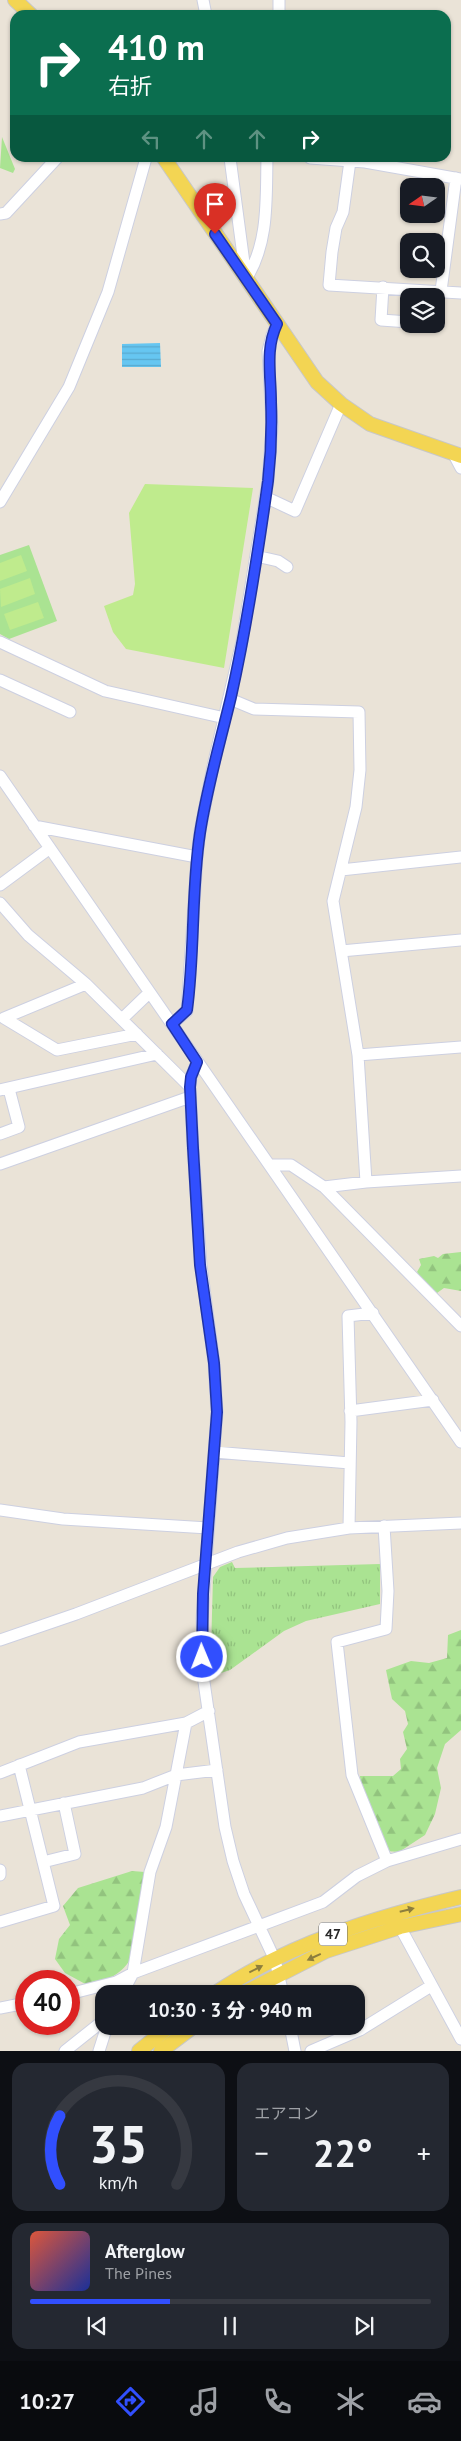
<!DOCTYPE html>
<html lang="ja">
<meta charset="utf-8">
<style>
body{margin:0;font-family:"PT Sans","Noto Sans JP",sans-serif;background:#242831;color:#f1f3f6;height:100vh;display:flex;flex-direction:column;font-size:19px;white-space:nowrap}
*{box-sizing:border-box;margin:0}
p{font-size:16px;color:#9ea1a6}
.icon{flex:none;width:28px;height:28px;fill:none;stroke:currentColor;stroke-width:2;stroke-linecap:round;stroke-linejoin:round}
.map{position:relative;height:2051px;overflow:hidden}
.details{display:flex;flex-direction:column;gap:12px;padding:12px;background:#0d0f14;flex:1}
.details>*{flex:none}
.banner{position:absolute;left:10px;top:10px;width:441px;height:152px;border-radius:15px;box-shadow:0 1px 4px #0004;background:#0b6e4f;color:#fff;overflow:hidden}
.needle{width:32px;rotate:256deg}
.fabs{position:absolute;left:400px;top:178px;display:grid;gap:10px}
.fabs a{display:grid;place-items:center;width:45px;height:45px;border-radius:10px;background:#171b24;box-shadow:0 1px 4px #0004;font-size:25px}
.speed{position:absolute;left:15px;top:1970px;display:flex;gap:10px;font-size:25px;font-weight:700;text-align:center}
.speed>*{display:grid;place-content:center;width:65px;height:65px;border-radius:50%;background:#171b24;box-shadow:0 1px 4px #0004;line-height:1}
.speed .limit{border:8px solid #d22;background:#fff;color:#111}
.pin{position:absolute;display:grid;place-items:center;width:42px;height:42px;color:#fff;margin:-51px -21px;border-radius:50% 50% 50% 0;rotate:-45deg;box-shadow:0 0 5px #0007}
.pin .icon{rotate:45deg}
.me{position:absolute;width:55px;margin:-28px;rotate:359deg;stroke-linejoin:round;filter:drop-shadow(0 0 4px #0008)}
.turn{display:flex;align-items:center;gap:18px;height:105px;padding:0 15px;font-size:22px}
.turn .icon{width:65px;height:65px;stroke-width:2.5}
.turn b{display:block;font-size:35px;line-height:42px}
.lanes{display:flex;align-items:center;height:48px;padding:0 15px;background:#0003;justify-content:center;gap:25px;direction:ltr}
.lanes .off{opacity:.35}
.big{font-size:38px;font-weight:800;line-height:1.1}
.details .card{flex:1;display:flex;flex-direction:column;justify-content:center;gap:8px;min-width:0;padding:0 18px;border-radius:15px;background:#242831}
.details .dial{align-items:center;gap:0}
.dial svg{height:130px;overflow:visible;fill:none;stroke:#363941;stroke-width:7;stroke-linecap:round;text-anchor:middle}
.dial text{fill:#f1f3f6;stroke:none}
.song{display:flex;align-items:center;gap:15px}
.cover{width:60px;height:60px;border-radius:8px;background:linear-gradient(135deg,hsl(10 70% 55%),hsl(230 70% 35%))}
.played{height:5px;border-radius:2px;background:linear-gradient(90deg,#314ffe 35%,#363941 35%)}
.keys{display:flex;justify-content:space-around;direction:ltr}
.heat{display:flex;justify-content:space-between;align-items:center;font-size:28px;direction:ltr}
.details .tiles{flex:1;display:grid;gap:12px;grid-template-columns:1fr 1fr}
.card:last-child{grid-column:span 2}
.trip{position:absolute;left:95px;top:1985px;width:270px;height:50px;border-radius:15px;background:#171b24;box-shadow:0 1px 4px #0004;font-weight:800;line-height:50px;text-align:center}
.menu{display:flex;height:80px;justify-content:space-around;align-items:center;background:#090b0e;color:#9ea1a6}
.menu .icon{width:35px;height:35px}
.menu .selected{color:#314ffe}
.menu b{font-size:22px;color:#f1f3f6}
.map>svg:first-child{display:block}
.grass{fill:url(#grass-tufts)}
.forest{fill:url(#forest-firs)}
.park{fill:#aae392}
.pitch{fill:#bfeb8d}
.water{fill:url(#water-rules)}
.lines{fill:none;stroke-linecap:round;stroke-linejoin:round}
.minor-casing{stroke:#cdd0e1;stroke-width:13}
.major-casing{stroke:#c7c7c7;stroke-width:16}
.minor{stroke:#fff;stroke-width:11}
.major{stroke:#f3d553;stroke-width:14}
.oneway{fill:#8d7e3d}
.route-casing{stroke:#2033a5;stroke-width:12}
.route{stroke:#314ffe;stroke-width:9}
.labels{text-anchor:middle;stroke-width:4;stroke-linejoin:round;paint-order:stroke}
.shield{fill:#fff;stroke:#686868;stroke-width:1}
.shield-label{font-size:14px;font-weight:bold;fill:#272727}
</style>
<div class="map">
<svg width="461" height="2051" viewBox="0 0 461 2051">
<defs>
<pattern id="grass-tufts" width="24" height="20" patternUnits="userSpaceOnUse" patternTransform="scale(1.25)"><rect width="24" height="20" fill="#aae392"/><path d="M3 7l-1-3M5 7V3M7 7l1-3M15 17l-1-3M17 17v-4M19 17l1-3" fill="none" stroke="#92c37e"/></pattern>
<pattern id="forest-firs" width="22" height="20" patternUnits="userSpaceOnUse" patternTransform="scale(1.25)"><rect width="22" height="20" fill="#aae392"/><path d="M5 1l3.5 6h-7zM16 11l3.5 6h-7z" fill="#92c37e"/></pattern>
<pattern id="water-rules" width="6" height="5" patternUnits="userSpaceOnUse" patternTransform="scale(1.25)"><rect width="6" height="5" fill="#66c6f1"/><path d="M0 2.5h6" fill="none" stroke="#58aacf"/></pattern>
</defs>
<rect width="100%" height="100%" fill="#eae3d7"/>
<path class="grass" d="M232,1562L235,1568L380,1564V1604L306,1621L284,1631L230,1670L221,1673L211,1650L213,1577L220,1567Z"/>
<path class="forest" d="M461,1252V1291L444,1288L437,1293L429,1289L417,1272L421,1265L419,1259L434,1256L438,1258L443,1254Z
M461,1630V1730L445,1744L437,1768L441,1788L435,1814L425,1835L399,1852L387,1851L361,1790L360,1776H393L401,1769L400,1759L407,1749L403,1732L408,1724L405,1711L392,1699L386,1670L411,1661L429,1663L447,1658L448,1635Z
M132,1871L145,1872L132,1956C123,1974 108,1980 89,1986L65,1973L55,1959L59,1939L70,1925L63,1906L78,1888Z"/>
<path class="park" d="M2,137L15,169L13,173L0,168Z
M29,545L57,621L9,639L0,634V555Z"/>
<path class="pitch" d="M145,484L253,488L224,668L126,649L113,632L104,606L133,595L135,584L129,513Z
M21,555L27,571L0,581V563Z
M30,578L35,594L1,607L0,589Z
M38,602L44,618L10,630L4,614Z"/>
<path class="water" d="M160,343L161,367H122V344Z"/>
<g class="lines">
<defs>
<path id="minor" d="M203,0L206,15
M279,15V0
M230,158L246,278
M310,158L365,162L461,179
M350,161L343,212L336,228L332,252L329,285L461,293
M0,214L6,213L57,158
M246,279C269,243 266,199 267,158
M383,287L381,320L409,322
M441,291L456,178
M453,453L461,468
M265,497L295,511L341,404
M0,502L69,387L108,292L146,158
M256,556L278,561L287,567
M0,642L105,691L225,718
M0,680L70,712
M230,699L254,709L359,712L360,770L356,807L333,901L358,1055L366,1182
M0,776L461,1442
M34,826L197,857
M341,870L461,857
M0,885L50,848
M0,903L28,935L86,984L190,1087
M341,951L461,940
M86,984L4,1018L57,1050L137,1034
M122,1019L149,993
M172,1024L187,1011L197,857L200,831L213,766L242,641L268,481L272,426L268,351L272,335L277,324
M358,1055L461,1047
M197,1062L191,1077L190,1087L193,1148L201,1265L214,1363L217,1412L202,1619L204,1682L225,1827L233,1861L244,1894L275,1960L283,1994
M0,1090L157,1054
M0,1134L19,1127L9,1089
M0,1164L190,1097
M270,1165H291L324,1187L461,1326
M324,1187L366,1182L461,1176
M350,1411L433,1400
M214,1452L350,1463
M0,1510L63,1519L208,1528
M349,1528L351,1422L348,1316L373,1313
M0,1640L76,1614L238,1552L287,1538L349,1528L461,1523
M0,1773L79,1742L186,1723
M0,1816L143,1788L176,1775L217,1770
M387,1861L461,1839
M43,1862L75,1854L64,1803
M0,1870V1875
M0,1922L54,1906L19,1765
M400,1927L461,2039
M69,1994L116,1982L133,1973L323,1902L357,1876L387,1861L352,1775L337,1642L386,1629L388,1591L384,1526
M122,1994L133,1973L150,1872L166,1827L186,1723L209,1711
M0,2008L26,2003
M290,2026L295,2051
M65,2051L104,2020
M99,2051L107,2026
M311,2051L360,2030L431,1986"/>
<path id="major" d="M15,0L31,15
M164,158L317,382L341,404L370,424L461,456
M214,1994C288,1944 375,1917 461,1897
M242,1994L326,1951L400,1927L461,1914
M139,2051L170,2026
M161,2051L194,2026"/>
</defs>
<use href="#minor" class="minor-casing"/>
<use href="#major" class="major-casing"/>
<use href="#minor" class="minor"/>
<use href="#major" class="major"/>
</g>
<defs><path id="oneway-solid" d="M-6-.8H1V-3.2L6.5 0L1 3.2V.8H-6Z" transform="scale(1.25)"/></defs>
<g class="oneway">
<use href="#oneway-solid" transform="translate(407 1910) rotate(-14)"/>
<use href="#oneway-solid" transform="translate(314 1957) rotate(155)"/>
<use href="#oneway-solid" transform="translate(256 1969) rotate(-27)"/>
</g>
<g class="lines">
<defs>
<path id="route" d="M202,1657L203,1594L217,1412L214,1363L200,1265L193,1148L190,1087L191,1077L197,1062L172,1024L187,1010C195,952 191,892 200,833C207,787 220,743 231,697C247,626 258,553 268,481C271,455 272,428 271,402C271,374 265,349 277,324L215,234"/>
</defs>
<use href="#route" class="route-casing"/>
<use href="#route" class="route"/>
</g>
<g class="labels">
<rect class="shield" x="319" y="1922.5" width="28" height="23" rx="4"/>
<g class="shield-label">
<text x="333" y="1939">47</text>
</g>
</g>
</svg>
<div class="fabs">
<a><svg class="needle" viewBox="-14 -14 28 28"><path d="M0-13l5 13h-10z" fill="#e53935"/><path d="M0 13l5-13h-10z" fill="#9ea1a6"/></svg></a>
<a><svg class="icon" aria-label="search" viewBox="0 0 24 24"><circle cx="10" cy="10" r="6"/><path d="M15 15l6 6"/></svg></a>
<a><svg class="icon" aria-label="layers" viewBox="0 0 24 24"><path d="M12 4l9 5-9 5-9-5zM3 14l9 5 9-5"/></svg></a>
</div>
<div class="speed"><div class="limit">40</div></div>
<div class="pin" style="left:215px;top:234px;background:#d93025"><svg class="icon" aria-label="arrive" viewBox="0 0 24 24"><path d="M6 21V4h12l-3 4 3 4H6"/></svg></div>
<svg class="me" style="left:202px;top:1657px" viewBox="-20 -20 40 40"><circle r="17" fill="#314ffe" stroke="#fff" stroke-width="3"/><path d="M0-11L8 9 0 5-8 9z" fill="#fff"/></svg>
<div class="trip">10:30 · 3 分 · 940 m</div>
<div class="banner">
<div class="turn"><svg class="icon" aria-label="right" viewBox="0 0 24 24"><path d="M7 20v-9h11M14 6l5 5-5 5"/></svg><div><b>410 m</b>右折</div></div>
<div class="lanes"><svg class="icon off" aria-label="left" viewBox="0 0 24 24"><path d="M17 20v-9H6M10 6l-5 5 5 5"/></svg><svg class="icon off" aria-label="ahead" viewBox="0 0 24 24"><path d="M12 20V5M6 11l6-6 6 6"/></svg><svg class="icon off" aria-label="ahead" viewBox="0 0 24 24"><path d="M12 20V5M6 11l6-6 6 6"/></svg><svg class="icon" aria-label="right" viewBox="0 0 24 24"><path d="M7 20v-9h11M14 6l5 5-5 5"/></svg></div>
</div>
</div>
<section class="details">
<div class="tiles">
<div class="card dial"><svg viewBox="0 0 100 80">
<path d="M14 69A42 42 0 1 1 86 69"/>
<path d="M14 69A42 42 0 0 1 14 27" stroke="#314ffe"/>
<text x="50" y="56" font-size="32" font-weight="700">35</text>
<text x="50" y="72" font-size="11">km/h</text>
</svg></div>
<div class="card"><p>エアコン</p>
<div class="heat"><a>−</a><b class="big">22°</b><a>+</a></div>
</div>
<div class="card">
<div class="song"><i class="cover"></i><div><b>Afterglow</b><p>The Pines</p></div></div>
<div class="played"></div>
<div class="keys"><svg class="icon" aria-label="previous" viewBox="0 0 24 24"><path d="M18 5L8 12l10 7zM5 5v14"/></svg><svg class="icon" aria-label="pause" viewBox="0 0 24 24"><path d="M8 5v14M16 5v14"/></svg><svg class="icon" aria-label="next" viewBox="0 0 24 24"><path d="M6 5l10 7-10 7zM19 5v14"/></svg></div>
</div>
</div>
</section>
<nav class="menu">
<b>10:27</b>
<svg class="icon selected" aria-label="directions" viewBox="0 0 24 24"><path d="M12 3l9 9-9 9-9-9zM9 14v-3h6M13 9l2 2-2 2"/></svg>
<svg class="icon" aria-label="music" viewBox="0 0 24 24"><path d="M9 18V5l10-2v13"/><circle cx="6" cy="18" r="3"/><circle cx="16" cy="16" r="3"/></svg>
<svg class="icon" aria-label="phone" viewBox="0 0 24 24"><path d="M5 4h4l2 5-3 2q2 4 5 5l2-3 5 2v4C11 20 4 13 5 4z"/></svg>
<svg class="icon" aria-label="climate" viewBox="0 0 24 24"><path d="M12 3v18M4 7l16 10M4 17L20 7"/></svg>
<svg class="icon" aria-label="car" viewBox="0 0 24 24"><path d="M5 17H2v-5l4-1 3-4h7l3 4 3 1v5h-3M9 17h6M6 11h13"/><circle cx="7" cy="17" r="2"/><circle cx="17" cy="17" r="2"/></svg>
</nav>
